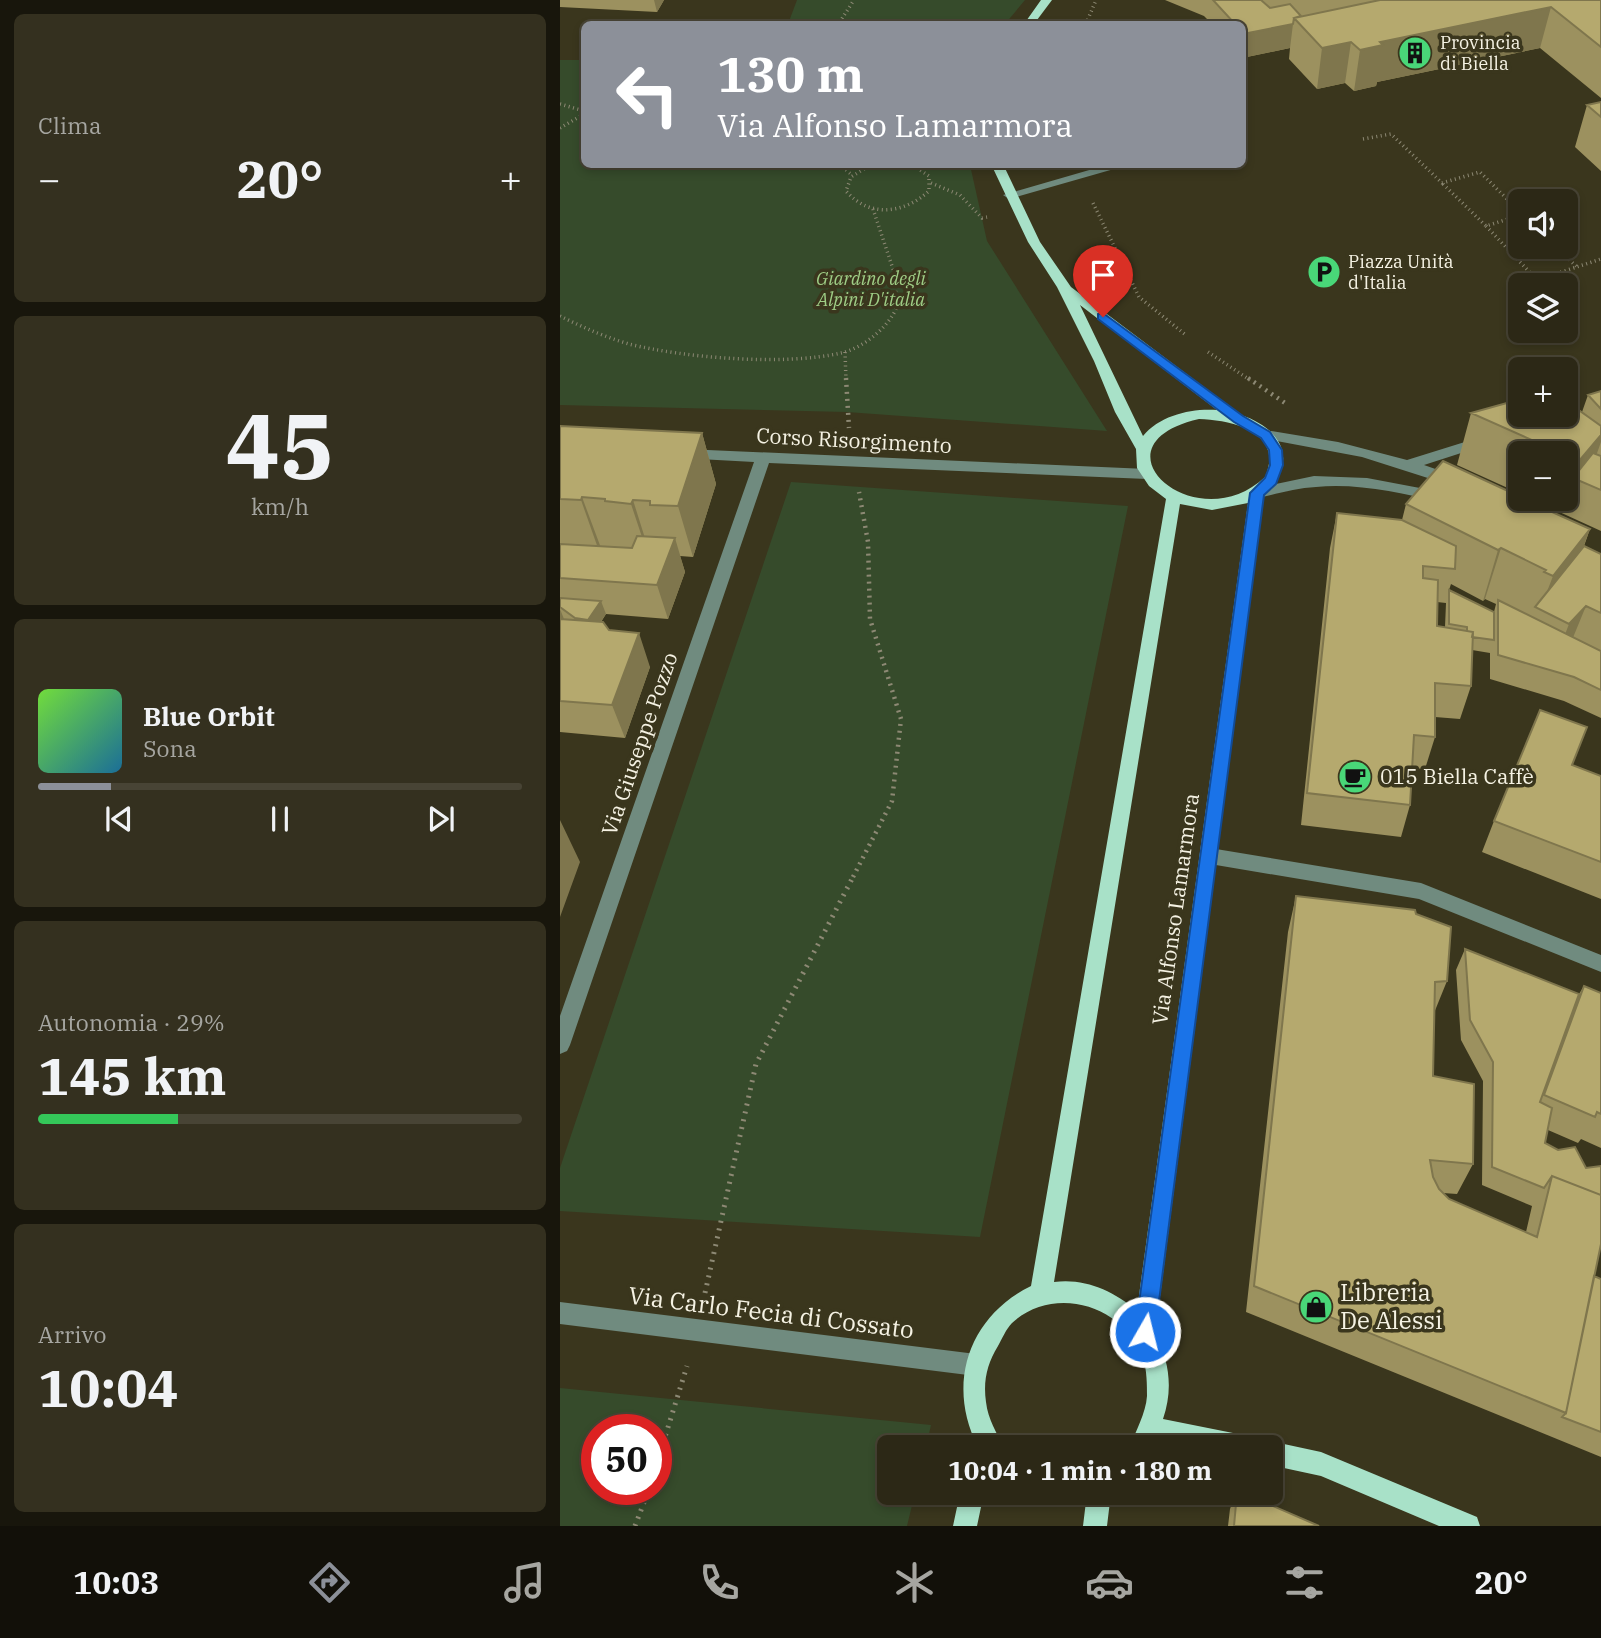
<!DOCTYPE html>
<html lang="it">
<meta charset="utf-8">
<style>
body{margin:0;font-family:"IBM Plex Serif",serif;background:#34301f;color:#f1f3f6;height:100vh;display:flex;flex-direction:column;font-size:26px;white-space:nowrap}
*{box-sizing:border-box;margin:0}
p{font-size:23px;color:#a6a6a1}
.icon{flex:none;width:38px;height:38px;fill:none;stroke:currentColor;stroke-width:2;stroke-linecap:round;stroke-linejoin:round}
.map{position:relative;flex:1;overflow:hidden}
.sheet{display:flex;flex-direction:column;gap:14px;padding:14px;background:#18160c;width:560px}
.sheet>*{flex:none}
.banner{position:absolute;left:21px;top:21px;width:665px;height:147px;border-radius:10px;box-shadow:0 4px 10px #0003,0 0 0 2px #484435;background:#8c9099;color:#fff;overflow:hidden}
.tools{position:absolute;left:948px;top:189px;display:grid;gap:14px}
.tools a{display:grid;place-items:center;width:70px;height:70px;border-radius:10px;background:#2c2816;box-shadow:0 4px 10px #0003,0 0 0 2px #484435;font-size:35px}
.speed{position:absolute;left:21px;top:1414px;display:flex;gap:14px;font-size:35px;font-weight:700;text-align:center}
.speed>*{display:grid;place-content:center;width:91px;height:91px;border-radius:50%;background:#2c2816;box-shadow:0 4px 10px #0003,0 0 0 2px #484435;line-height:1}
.speed .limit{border:10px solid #d22;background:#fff;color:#111}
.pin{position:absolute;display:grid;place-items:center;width:60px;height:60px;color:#fff;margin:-72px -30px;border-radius:50% 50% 50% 0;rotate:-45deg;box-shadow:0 0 7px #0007}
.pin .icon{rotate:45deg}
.me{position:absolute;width:77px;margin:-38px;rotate:8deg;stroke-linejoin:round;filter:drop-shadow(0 0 5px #0008)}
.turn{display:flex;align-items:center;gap:24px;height:147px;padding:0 21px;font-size:32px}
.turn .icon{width:91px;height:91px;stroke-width:2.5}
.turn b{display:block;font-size:49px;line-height:60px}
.big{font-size:52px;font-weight:800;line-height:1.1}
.sheet .tile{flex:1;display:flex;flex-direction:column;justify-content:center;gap:10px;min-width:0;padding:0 24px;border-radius:10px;background:#34301f}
.sheet .dial{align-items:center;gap:0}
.dial b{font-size:91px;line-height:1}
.song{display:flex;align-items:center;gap:21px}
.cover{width:84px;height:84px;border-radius:10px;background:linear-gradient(135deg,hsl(100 70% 55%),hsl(200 70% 35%))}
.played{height:7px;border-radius:4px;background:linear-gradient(90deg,#8c9099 15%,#484435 15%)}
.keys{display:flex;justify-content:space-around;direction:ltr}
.heat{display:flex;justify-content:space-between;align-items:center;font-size:38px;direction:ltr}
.charge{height:10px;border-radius:5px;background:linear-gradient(90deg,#34c759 29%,#484435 0)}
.trip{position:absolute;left:317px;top:1435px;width:406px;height:70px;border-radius:10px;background:#2c2816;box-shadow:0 4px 10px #0003,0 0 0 2px #484435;font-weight:800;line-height:70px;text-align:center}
.tab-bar{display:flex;height:112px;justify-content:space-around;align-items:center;background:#121009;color:#a6a6a1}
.tab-bar .icon{width:49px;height:49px}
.tab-bar .active{color:#8c9099}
.tab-bar b{font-size:32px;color:#f1f3f6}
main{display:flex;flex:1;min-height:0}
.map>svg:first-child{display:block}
.green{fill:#364b2b;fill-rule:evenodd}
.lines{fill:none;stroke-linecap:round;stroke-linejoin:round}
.path-far2{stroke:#8d8974;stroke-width:3.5;stroke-dasharray:1 3.5;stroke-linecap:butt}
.path-far1{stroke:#8d8974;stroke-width:4.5;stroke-dasharray:2 5;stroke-linecap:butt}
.path{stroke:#8d8974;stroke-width:5;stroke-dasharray:2 6;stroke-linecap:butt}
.minor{fill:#708b7f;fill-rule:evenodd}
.major{fill:#a8e1c8;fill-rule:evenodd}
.wall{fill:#9c915f;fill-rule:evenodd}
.shaded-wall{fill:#7f764d}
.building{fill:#b5a96e;stroke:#7f764d;stroke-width:2}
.route{fill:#1a73e8;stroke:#114b97;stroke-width:2}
.labels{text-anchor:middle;stroke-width:7;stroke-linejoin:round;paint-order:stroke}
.far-poi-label{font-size:18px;fill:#f5f2e3;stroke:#3a361d;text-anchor:start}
.far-park-label{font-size:18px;font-style:italic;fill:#9fce86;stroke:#3a361d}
.street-label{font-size:21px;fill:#f5f2e3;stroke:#3a361d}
.poi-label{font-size:21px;fill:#f5f2e3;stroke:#3a361d;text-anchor:start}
.near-poi-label{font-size:24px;fill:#f5f2e3;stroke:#3a361d;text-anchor:start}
.near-street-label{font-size:24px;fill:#f5f2e3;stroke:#3a361d}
</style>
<main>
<section class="sheet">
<div class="tile"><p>Clima</p>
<div class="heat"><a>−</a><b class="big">20°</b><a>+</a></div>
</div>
<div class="tile dial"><b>45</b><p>km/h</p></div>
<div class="tile">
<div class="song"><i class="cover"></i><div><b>Blue Orbit</b><p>Sona</p></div></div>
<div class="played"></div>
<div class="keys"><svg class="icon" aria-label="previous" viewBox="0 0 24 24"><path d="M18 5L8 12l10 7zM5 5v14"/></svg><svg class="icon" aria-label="pause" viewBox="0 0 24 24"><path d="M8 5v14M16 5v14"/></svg><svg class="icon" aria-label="next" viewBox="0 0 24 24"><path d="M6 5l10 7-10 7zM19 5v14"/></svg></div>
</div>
<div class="tile"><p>Autonomia · 29%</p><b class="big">145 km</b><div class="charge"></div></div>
<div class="tile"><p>Arrivo</p><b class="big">10:04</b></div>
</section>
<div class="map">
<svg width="1041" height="1526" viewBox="0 0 1041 1526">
<rect width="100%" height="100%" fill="#3a361d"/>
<path class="green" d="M237,0H465L445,24H228Z
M0,60H24V164L410,165L427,241L547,431L287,412L0,405Z
M231,482L568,506L420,1237L0,1211V1168Z
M0,1388L371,1425L366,1447H329V1493H355L347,1526H0ZM37,1430H96V1489H37Z"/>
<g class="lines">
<path class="path-far2" d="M287,24L281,20L294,0
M526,24L536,0
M0,104L24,111
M0,128L24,114
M803,139L831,134L882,183L920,172L961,213
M279,164L292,175
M312,164L291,177L286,191C309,218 344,214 369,191V176L351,164
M371,183L400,195L422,218L427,217
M883,184L926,226L961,215
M533,203L579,297L627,336
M926,226L977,280L1041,259
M996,247L1017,267
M949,289L977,280
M0,316C22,327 45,337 69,344C125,358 225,366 281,353C303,348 328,328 337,307L334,272L313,209
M285,352L286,380
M648,352L690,380"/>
<path class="path-far1" d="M286,378L289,428
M688,378L728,405
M293,877L332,801L341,719L310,619L308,542L299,492"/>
<path class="path" d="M145,1293L196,1064L294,875
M96,1466L127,1366
M75,1526L89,1489"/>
<path class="minor" d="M550,164L568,165L449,199L443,195Z
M705,430L778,442L847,460L924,436L931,441L929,444L864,465L901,478L904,482L896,487L802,457L700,438L698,435L700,432Z
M125,449L587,469L594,474L587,479L209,463L10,1045L7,1051L0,1054V1016L194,462L120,458L118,454Z
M754,476L807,478L881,492L889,497L881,502C840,493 798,483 756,487C736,488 717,494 697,498L689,493L697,488Z
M650,848L861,883L1041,955V972L859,899L650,864L644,861L641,856L644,851Z
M0,1302L416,1354L424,1357L427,1365L424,1373L416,1376L0,1324Z"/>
<path class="major" d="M481,0H492L474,24H464Z
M431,164H443L480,242L511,287L681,415C723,429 739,462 704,495L595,1335C610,1361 613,1390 603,1419L683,1435L691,1439L695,1447H629L596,1440L594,1447H570C575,1432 586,1413 587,1396C587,1386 587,1369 583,1359C565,1305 494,1284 452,1323C446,1329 442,1339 438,1346C427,1364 423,1381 426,1402C428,1420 437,1432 443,1447H418C386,1385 408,1317 471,1286L606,499L589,486L577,468L576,449L555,412L534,361L497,287L468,242ZM520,305L657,410C632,408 600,415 583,436ZM639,419C672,420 725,432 705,477C636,542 526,445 639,419ZM688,503L577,1310C552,1291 526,1278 494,1282L620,504L652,510Z
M710,1441L761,1452L917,1517L920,1526H879L761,1476L710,1465V1447H701Z
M400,1493H424L417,1526H393Z
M527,1493H551L547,1526H523Z"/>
</g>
<path class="wall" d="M0,0H104L97,12L0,7Z
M605,0H1041V98L980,48L817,82L816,86L794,91L785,83L757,89L729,59L730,48L682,58V24H652L644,16Z
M1041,102V171L1015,147L1027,105Z
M1041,391V531L971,499H1006V453H961V494L897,465L911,413L1022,412L1028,395Z
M0,426L142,433L156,484L133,557L120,556L125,572L108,619L46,614L41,622L90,667L65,738L0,732Z
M846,504L1030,529L1024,546L1041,554V718L1004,701L930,679V653L912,650L911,686L900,719L875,717V737L865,769L852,768L850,805L841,837L741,825L770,548L777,513L842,520ZM891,584L923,601L925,599L936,604L934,612L889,590ZM877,602L886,603L885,627L877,626Z
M1012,765L1041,776V899L922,852L934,821Z
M736,896L856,914L887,981L874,1013L873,1076L913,1164L897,1194L883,1193L889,1199L966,1232L972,1206L922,1185L923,1081L901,1040L896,970L905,949L1019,994L1024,986L1041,993V1148L1021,1139L1018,1143L988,1130L985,1143L1034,1276L1041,1279V1457L686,1312L728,932Z
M676,1493H683L759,1526H668L670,1509Z"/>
<path class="shaded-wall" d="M94,0H104L97,12Z
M991,7L980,48L817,82L816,86L794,91L800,50L820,42Z
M733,24L730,48L682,58L683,34Z
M791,42L785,83L757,89L762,48Z
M142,433L156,484L133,557L118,506Z
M1041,435V442L1027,481L1013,478L1019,461Z
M22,497L41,548L39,551L21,500Z
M73,500L89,551L88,555L71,504Z
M1030,529L1011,580L980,610L993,576Z
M115,538L125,572L108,619L97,585Z
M941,548L925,599L923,601L938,550Z
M41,601L46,614L33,633L28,620Z
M1026,606L1012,640L996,658L1009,624Z
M0,609L4,619L0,623Z
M79,633L90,667L65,738L52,705Z
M0,820L20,862L0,917Z"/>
<path class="building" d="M653,0H701L710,8L730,4L741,16L734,18L733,24L683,34L682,24H675Z
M820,0H1041V47L991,7L820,42L823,45L800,50L791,42L762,48L734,18Z
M1041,102V117L1027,105Z
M1041,391V409L1028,395Z
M961,399V415H1006V401L1041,426V435L1019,461L1006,456V453H1001L911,413Z
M0,426L142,433L118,506L90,505V501L73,500L71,504L45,501V499L22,497L21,500L0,499Z
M1033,453L1041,456V490L1013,478Z
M883,461L961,497V499H963L1030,529L993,576L984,572L986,570L941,548L938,550L846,504Z
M777,513L842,520L896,546L895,569L863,566V578L878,580L877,626L913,632L911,686L875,683V737L854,735L850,805L747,793Z
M77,536L115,538L97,585L0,578V544L72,548Z
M1024,546L1041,554V613L1026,606L1009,624L975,607Z
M889,590L934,612V640L912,637L913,632L907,631V627L889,624Z
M0,598L41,601L28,620L15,618L0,607Z
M938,600L1041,651V690L1014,677L938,655Z
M0,619L43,622L49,630L79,633L52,705L0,701Z
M980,710L1027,727L1012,765L1041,776V862L934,821Z
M736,896L855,910L856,914L891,927L887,981L875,982L873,1076L914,1084L913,1164L870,1160L873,1177L879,1189L889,1199L977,1237L992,1176L1041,1195V1244L1006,1413L694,1286Z
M905,949L1019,994L980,1102L992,1108L985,1143L998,1150L1015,1147L1026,1168L1041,1166V1195L992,1176L984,1188L932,1167L933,1062L910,1020Z
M1024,986L1041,993V1114L1037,1112L1035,1117L984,1095Z
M1034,1276L1041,1279V1432L1002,1417L1006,1413Z
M677,1493H683L759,1526H674Z"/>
<path class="route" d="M543,313L683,416L710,432L722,450L723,465L716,484L704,495L595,1332L592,1340L585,1343L578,1340L575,1332L690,493L705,478L710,465L709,450L701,438L674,422L538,319V314Z"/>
<defs>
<symbol id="building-disc" viewBox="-11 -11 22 22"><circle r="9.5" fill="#49d778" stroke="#3a361d"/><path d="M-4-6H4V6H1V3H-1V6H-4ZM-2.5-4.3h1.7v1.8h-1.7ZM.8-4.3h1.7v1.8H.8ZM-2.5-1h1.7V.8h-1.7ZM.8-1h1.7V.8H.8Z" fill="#111"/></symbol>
<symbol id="parking-disc" viewBox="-11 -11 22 22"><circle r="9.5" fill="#49d778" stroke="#3a361d"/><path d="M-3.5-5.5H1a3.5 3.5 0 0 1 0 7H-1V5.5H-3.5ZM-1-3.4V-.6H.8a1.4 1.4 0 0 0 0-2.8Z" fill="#111"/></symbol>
<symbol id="cafe-disc" viewBox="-11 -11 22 22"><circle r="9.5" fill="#49d778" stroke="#3a361d"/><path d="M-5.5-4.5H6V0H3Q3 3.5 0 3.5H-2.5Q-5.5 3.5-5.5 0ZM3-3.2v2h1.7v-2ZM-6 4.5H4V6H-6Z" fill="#111"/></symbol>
<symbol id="shop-disc" viewBox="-11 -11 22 22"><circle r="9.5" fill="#49d778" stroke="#3a361d"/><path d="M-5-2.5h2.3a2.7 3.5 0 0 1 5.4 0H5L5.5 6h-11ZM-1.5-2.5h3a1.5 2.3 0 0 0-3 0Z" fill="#111"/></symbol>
</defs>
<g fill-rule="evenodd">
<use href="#building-disc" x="836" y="34" width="38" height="38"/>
<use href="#parking-disc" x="745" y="253" width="38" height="38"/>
<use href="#cafe-disc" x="776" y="758" width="38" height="38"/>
<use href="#shop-disc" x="737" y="1288" width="38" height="38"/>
</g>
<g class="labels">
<g class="far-poi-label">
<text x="880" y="49">Provincia<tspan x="880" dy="21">di Biella</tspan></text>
<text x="788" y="268">Piazza Unità<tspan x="788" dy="21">d'Italia</tspan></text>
</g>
<g class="far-park-label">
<text x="311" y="285">Giardino degli<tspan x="311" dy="21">Alpini D'italia</tspan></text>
</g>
<g class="street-label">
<text transform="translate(294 441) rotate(3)" y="7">Corso Risorgimento</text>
<text transform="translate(80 744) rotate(-71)" y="7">Via Giuseppe Pozzo</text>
<text transform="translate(616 909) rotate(-82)" y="7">Via Alfonso Lamarmora</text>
</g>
<g class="poi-label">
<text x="820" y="784">015 Biella Caffè</text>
</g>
<g class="near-poi-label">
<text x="780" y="1301">Libreria<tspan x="780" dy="28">De Alessi</tspan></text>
</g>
<g class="near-street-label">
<text transform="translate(211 1313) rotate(7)" y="8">Via Carlo Fecia di Cossato</text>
</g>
</g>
</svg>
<div class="tools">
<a><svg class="icon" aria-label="sound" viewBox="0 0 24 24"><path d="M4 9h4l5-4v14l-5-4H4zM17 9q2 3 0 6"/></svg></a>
<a><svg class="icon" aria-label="layers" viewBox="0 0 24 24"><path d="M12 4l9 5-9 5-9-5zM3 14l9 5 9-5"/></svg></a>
<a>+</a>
<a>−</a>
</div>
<div class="speed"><div class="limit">50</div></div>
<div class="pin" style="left:543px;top:317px;background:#d93025"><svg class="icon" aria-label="arrive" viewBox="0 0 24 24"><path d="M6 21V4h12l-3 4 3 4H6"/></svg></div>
<svg class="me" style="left:585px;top:1332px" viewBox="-20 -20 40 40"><circle r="17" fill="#1a73e8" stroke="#fff" stroke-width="3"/><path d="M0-11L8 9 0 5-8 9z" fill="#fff"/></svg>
<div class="trip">10:04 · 1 min · 180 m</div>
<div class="banner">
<div class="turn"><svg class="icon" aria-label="left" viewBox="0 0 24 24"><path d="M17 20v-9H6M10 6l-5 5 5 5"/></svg><div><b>130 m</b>Via Alfonso Lamarmora</div></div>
</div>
</div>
</main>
<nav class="tab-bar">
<b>10:03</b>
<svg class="icon active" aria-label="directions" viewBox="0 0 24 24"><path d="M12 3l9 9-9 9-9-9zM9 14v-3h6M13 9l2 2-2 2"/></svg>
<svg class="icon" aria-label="music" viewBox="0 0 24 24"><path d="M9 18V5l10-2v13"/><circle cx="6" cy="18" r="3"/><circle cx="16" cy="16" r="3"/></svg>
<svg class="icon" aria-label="phone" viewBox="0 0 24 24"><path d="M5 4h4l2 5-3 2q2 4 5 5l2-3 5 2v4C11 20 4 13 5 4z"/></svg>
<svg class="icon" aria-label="climate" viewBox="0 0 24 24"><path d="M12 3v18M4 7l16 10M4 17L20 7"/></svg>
<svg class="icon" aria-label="car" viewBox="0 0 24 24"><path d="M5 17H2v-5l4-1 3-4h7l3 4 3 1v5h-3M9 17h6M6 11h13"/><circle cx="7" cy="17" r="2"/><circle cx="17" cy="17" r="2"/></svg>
<svg class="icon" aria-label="filters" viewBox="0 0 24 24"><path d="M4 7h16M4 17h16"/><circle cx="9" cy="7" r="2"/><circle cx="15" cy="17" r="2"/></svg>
<b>20°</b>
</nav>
